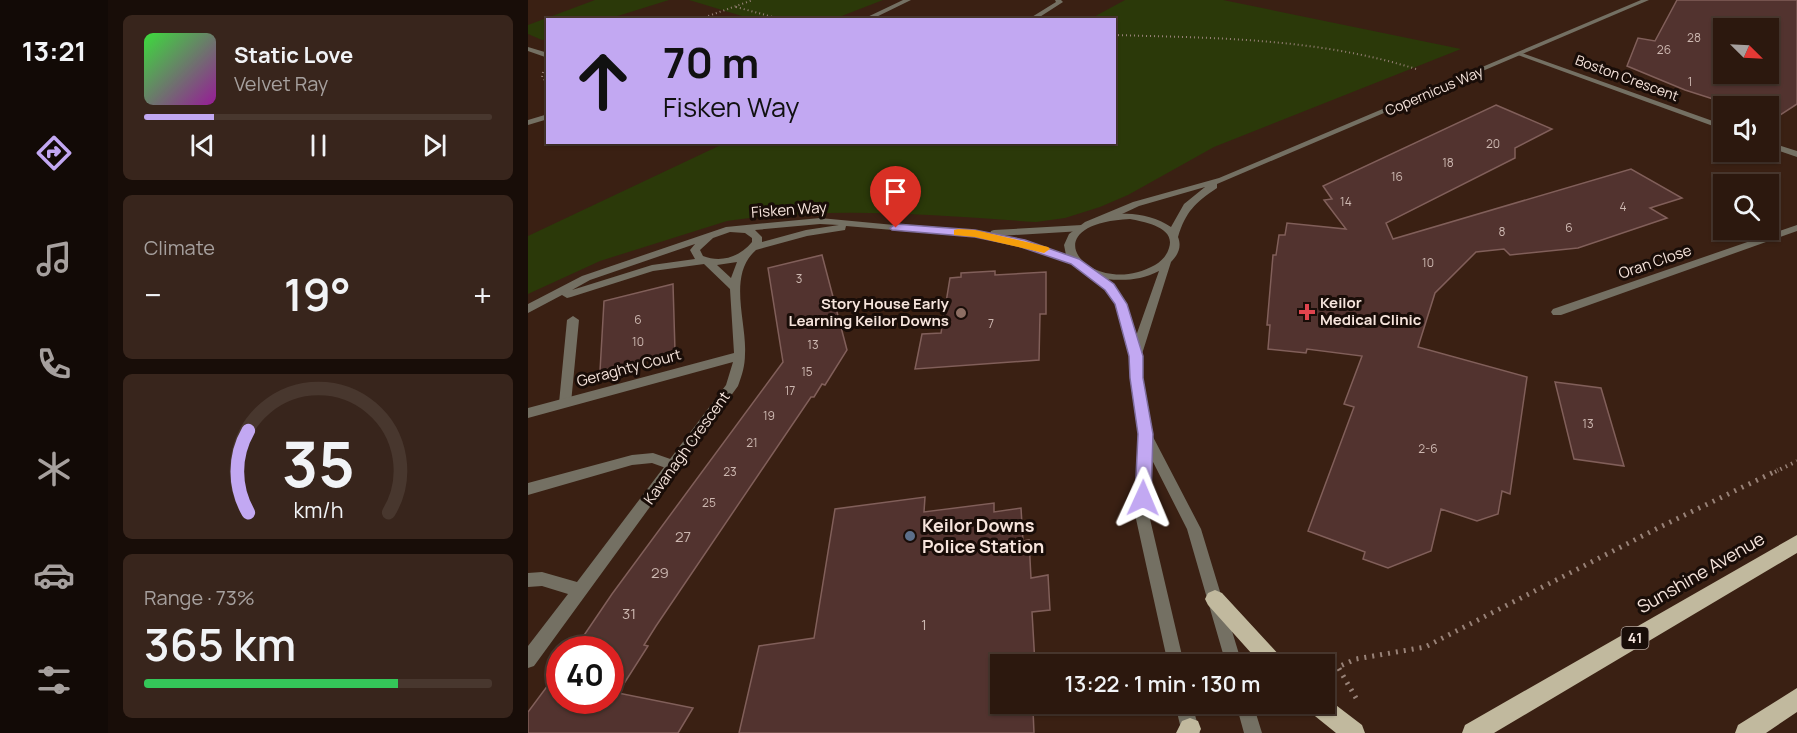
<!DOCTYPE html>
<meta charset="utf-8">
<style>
body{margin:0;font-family:Manrope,sans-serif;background:#38251c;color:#f1f3f6;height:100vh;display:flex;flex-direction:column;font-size:22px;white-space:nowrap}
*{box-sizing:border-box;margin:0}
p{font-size:20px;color:#a6a09e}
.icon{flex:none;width:33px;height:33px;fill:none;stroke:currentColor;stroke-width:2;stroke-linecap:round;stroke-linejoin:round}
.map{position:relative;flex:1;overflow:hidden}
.details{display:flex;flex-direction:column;gap:15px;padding:15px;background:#180d08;width:420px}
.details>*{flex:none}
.hud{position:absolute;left:18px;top:18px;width:570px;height:126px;border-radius:0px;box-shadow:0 2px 4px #0004,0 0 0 2px #48372e;background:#c2a8f2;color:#111;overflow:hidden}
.needle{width:39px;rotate:114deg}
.buttons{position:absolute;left:1185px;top:18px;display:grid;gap:12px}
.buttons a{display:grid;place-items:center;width:66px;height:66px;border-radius:0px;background:#2c180e;box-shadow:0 2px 4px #0004,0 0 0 2px #48372e;font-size:30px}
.speed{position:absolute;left:18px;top:636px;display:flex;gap:12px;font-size:30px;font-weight:700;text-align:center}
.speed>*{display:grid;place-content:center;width:78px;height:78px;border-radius:50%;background:#2c180e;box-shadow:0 2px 4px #0004,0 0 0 2px #48372e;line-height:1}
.speed .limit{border:9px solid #d22;background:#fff;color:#111}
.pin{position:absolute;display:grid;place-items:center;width:51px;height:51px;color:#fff;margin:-62px -26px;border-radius:50% 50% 50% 0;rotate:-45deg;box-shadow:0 0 6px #0007}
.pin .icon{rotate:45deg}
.me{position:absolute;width:66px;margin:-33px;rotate:1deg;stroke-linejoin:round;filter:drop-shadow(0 0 4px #0008)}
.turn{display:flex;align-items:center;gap:21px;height:126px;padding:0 18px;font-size:27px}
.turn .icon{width:78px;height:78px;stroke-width:2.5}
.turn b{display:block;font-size:42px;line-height:51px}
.big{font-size:45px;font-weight:600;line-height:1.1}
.details .tile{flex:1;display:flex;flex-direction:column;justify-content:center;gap:9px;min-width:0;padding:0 21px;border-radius:9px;background:#38251c}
.details .dial{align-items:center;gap:0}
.dial svg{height:156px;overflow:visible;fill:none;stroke:#48372e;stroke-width:7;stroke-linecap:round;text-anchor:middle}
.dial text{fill:#f1f3f6;stroke:none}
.song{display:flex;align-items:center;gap:18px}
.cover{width:72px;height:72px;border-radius:9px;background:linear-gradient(135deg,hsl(120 70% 55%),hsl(300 70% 35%))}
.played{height:6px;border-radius:3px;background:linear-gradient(90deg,#c2a8f2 20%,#48372e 20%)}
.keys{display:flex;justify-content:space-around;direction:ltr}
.heat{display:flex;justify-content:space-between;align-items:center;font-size:33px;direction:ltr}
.charge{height:9px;border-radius:4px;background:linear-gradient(90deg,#34c759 73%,#48372e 0)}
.trip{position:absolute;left:462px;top:654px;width:345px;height:60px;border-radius:0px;background:#2c180e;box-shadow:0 2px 4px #0004,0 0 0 2px #48372e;font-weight:600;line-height:60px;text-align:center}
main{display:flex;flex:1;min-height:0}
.menu{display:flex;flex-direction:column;width:108px;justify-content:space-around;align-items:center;background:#120a06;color:#a6a09e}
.menu .icon{width:42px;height:42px}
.menu .on{color:#c2a8f2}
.menu b{font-size:27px;color:#f1f3f6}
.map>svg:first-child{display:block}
.green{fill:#2b3909}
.building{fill:#52332f;stroke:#815f5a;stroke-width:1.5;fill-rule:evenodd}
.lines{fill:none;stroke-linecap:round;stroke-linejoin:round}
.path-far2{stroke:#988278;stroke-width:2;stroke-dasharray:1 3;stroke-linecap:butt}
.path-far1{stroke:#988278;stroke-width:4;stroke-dasharray:1.5 4.5;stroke-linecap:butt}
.path{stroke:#988278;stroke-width:5;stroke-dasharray:2 6;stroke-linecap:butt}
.service{fill:#747063;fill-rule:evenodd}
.minor{fill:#747063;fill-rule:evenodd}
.tertiary{fill:#747063;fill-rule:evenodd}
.primary{fill:#c1b99e;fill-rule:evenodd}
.route{fill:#c2a8f2;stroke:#7e6d9d;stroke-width:1.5}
.slow{fill:#f59e0b}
.health-dot{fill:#e0444e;stroke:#190d08;stroke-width:2}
.education-dot{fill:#8d6e63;stroke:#190d08;stroke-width:2}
.service-dot{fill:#5c6f8a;stroke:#190d08;stroke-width:2}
.labels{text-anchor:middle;stroke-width:6;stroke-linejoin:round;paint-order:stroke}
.number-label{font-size:12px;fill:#cdb8b1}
.far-street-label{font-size:14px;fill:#f6e4dc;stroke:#190d08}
.shield{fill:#190d08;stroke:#b4a49c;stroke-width:1.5}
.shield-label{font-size:14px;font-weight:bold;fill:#f6e4dc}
.street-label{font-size:15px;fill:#f6e4dc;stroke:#190d08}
.poi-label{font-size:15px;font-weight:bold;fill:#f6e4dc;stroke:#190d08;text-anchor:start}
.near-number-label{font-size:15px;fill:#cdb8b1}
.near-poi-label{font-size:18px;font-weight:bold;fill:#f6e4dc;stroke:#190d08;text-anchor:start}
.near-street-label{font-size:18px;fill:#f6e4dc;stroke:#190d08}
</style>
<main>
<nav class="menu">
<b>13:21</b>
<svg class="icon on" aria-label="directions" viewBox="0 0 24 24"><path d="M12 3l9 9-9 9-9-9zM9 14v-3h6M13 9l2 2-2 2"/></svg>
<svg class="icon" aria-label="music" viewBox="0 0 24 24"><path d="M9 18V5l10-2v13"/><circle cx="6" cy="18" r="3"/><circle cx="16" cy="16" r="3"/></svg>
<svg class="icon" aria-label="phone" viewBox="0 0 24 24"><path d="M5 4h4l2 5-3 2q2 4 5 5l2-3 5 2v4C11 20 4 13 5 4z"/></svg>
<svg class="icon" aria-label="climate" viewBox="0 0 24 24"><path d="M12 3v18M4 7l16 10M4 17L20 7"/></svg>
<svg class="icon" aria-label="car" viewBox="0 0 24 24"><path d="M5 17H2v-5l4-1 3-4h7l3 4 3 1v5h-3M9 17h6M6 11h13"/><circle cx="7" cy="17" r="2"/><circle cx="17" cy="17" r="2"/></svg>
<svg class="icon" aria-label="filters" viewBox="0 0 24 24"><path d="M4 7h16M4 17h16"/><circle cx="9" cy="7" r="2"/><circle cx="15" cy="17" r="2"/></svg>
</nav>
<section class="details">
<div class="tile">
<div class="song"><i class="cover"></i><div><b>Static Love</b><p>Velvet Ray</p></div></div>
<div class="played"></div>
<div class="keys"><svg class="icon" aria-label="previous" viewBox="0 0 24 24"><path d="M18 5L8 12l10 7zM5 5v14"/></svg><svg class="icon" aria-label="pause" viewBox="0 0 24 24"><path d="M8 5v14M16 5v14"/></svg><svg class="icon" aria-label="next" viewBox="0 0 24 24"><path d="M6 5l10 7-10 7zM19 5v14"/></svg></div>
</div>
<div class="tile"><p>Climate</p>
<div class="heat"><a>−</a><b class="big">19°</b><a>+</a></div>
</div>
<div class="tile dial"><svg viewBox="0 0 100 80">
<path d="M14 69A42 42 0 1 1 86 69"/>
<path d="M14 69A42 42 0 0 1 14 27" stroke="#c2a8f2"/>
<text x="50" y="56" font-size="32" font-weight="700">35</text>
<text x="50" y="72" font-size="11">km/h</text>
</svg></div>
<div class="tile"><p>Range · 73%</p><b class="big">365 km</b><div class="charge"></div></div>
</section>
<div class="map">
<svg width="1269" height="733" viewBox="0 0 1269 733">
<rect width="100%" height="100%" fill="#3a2013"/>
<path class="green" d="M67,0H141L80,19L20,20L19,39L14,40L0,34V25Z
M161,0H355L306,19L227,20Z
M597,0H695L933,49L686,147L600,195L572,207L537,218L508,222C404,215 302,206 199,221L72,261L0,294V236L197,143L586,142V20L562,19Z"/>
<path class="building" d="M1149,0H1269V104L1240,123V106H1207L1157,90L1099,66L1110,38L1127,41ZM1196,28H1240V74H1196Z
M968,105L1024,129L987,148V158L858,223L865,239L1103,169L1154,198L1122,208L1139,218L1050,248L982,255L976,249L948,252L907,293L890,347L999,377L982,494L974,491L970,514L949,521L913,509L903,551L860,568L835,559L837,552L780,531L826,407L816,404L834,356L779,349L778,353L740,349L742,325H739L745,255H748L751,235H757L759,223L818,229L796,200L804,199L795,186Z
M294,255L319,350L297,385L294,384L286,397H283L128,626L116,645L120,646L90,693L165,708L150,733H0V712L32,669V700H82V650H46L84,594L255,362L240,268Z
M467,271V275L518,272V314H512L511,360L387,369L394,334L413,333L422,278L433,277V273Z
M145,284L147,351L72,371L76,301Z
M1027,382L1073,388L1096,466L1046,459Z
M397,497L396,512L466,503V512L493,508L495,541L501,540L503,578L520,575L522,610L504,612L507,664H472V704H509V709L505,710L506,733H211L231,646L286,638L307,509Z"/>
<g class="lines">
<path class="path-far2" d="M208,7L256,20
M169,20L225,0
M586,35C688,38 789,38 888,69
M15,72L14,77L20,84"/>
<path class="path-far1" d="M1247,472L1269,461"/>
<path class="path" d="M828,698L810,667L828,659L897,647L1132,527L1250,470"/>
<path class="service" d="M45,316L51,320L43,403L41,406H33L31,403L39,320Z
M125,453L151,462L153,466L151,470L146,471L124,463L104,465L0,495V483L104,455Z"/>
<path class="minor" d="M375,0H383L342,20H333Z
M527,0H533L535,2L507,20H499L528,2Z
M0,47L20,53V58L0,51Z
M990,53H994L1196,125V130L990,55Z
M20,114V119L0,125V120Z
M1240,142L1269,151V157L1240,147Z
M292,218L462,234L463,231L466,230L554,225L559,228L554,231L471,236L497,241L551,259L552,261L551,263L547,264L491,246L447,237L318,226L317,230L279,236L228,250C199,275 219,322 217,354C217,366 214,375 210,386L6,666L0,668V646L40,594L14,586L0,587V573L14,572L49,582L198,385L205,362L0,418V408L206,353L202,289L176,264L125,271L43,297L39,298L34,295L0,313V304L54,276L198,227ZM292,224L311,225L278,230L234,242V237L227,230ZM202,232L217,233L224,238V242C212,257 193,263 175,256L172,250L185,238ZM167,244L162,250L167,259L124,265L44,290L62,280ZM209,262L203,278L189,265Z
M1269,225V231L1033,315H1025L1023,312L1025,309Z"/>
<path class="tertiary" d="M1113,0H1121L689,184V188C667,203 658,211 650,237C654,247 650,255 643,262L614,354L615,378L623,433L673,529L714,664H698L659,529L623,458L622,519L656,664H640L608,519L610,434L603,378L602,355L588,304L577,289L560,274L548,268L538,255L536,245L541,234L557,222L605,202L691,178ZM677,187L656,204L643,227C629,218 611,213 594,214L611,206ZM602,219C616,222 648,227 641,248C639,255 634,261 627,265C564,301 497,224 602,219ZM631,271L608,336C602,314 596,294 578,279C597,281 613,280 631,271Z
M647,704H664L672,733H654Z
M708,704H725L734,733H716Z"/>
<path class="primary" d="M1269,535V553L966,733H934L937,725Z
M687,590L694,593L753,657L756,664H733L680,605L677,599L680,593Z
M1269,688V712L1238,733H1207L1210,725Z
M796,696L834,725L837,733H808L782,712L779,704H796Z
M662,718L670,721L673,729L671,733H648L654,721Z"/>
</g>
<path class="route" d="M368,224L447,230L497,240L551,259L586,284L599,304L615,356V378L625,434L623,498L621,502L615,504L610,502L607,498L610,434L602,378L601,356L587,304L577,290L543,264L490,246L447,237L364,230L362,228Z"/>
<path class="slow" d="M430,229L447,230L520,247L522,249L516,253L447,237L426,235V230Z"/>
<path class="health-dot" d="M776 303h6v6h6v6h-6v6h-6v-6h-6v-6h6z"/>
<circle class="education-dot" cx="433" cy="313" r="6"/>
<circle class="service-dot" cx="382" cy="536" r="6"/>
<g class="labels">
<g class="number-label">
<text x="1166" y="42">28</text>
<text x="1136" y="54">26</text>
<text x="1162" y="86">1</text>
<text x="965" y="148">20</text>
<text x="920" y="167">18</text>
<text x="869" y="181">16</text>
<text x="818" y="206">14</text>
<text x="1095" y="211">4</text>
<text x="1041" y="232">6</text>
<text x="974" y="236">8</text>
<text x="900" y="267">10</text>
<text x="271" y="283">3</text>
<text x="110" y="324">6</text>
<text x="463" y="328">7</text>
<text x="110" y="346">10</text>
<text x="285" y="349">13</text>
<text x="279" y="376">15</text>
<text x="262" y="395">17</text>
<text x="241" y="420">19</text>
<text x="1060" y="428">13</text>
<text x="224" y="447">21</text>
<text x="900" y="453">2-6</text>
<text x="202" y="476">23</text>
<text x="181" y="507">25</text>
</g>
<g class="far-street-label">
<text transform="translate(1099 78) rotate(20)" y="5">Boston Crescent</text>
<text transform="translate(906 91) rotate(-23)" y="5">Copernicus Way</text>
</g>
<rect class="shield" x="1093.5" y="627" width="27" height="22" rx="4.5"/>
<g class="shield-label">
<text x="1107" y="643">41</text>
</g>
<g class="street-label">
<text transform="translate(261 210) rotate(-4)" y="5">Fisken Way</text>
<text transform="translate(1127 262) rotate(-19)" y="5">Oran Close</text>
<text transform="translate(101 368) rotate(-15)" y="5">Geraghty Court</text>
<text transform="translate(159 448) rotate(-54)" y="5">Kavanagh Crescent</text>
</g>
<g class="poi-label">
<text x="792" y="308">Keilor<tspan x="792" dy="17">Medical Clinic</tspan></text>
<text x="421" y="309" text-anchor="end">Story House Early<tspan x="421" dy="17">Learning Keilor Downs</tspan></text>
</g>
<g class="near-number-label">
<text x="155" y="542">27</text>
<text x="132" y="578">29</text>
<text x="101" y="619">31</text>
<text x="396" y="630">1</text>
</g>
<g class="near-poi-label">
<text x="394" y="532">Keilor Downs<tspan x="394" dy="21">Police Station</tspan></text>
</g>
<g class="near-street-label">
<text transform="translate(1173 573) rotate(-30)" y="6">Sunshine Avenue</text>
</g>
</g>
</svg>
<div class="buttons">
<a><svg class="needle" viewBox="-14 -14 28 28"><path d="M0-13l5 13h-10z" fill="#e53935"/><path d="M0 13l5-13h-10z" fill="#a6a09e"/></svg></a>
<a><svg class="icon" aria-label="sound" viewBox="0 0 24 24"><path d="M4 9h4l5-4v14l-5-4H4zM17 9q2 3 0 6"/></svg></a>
<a><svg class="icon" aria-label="search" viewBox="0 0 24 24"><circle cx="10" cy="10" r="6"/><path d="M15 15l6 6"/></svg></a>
</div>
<div class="speed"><div class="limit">40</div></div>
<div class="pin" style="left:368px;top:228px;background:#d93025"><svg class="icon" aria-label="arrive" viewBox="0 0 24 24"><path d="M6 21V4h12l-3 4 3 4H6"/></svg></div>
<svg class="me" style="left:615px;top:498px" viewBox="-20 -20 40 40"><path d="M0-17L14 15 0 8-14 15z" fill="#c2a8f2" stroke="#fff" stroke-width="4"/></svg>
<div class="trip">13:22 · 1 min · 130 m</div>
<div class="hud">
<div class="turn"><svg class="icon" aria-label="ahead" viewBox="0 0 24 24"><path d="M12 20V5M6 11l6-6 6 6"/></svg><div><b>70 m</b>Fisken Way</div></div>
</div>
</div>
</main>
